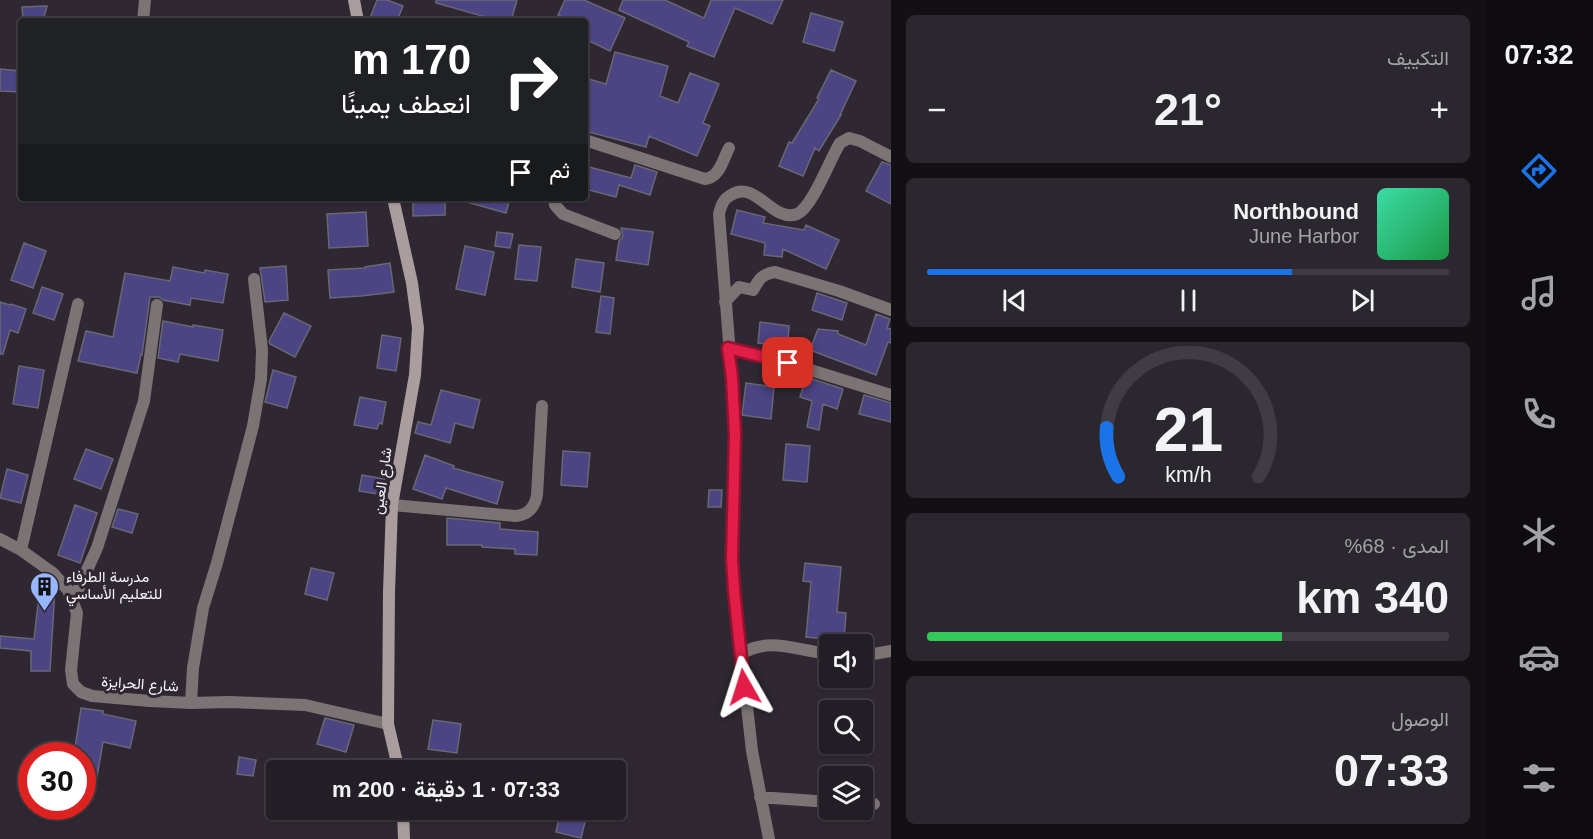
<!DOCTYPE html>
<html lang="ar">
<meta charset="utf-8">
<style>
body{margin:0;font-family:Arial,Vazirmatn,sans-serif;background:#2b272e;color:#f1f3f6;direction:rtl;height:100vh;display:flex;flex-direction:column;font-size:22px;white-space:nowrap}
*{box-sizing:border-box;margin:0}
p{font-size:20px;color:#a3a2a7}
.icon{flex:none;width:33px;height:33px;fill:none;stroke:currentColor;stroke-width:2;stroke-linecap:round;stroke-linejoin:round}
.map{position:relative;flex:1;overflow:hidden;direction:ltr}
.side{display:flex;flex-direction:column;gap:15px;padding:15px;background:#131015;width:594px}
.side>*{flex:none}
.top-card{position:absolute;left:18px;top:18px;width:570px;height:183px;border-radius:6px;box-shadow:0 2px 4px #0004,0 0 0 2px #403c43;direction:rtl;background:#202124;color:#fff;overflow:hidden}
.controls{position:absolute;left:819px;top:634px;display:grid;gap:12px}
.controls a{display:grid;place-items:center;width:54px;height:54px;border-radius:6px;background:#231e26;box-shadow:0 2px 4px #0004,0 0 0 2px #403c43;font-size:30px}
.speed{position:absolute;left:18px;top:742px;display:flex;gap:12px;font-size:30px;font-weight:700;text-align:center}
.speed>*{display:grid;place-content:center;width:78px;height:78px;border-radius:50%;background:#231e26;box-shadow:0 2px 4px #0004,0 0 0 2px #403c43;line-height:1}
.speed .limit{border:9px solid #d22;background:#fff;color:#111}
.pin{position:absolute;display:grid;place-items:center;width:51px;height:51px;color:#fff;margin:-26px;border-radius:12px;box-shadow:0 3px 9px #0006}
.me{position:absolute;width:66px;margin:-33px;rotate:354deg;stroke-linejoin:round;filter:drop-shadow(0 0 4px #0008)}
.turn{display:flex;align-items:center;gap:21px;height:126px;padding:0 18px;font-size:27px}
.turn .icon{width:78px;height:78px;stroke-width:2.5}
.turn b{display:block;font-size:42px;line-height:51px}
.then{display:flex;align-items:center;height:57px;padding:0 18px;background:#0003;gap:12px;font-size:22px}
.big{font-size:45px;font-weight:600;line-height:1.1}
.side .card{flex:1;display:flex;flex-direction:column;justify-content:center;gap:9px;min-width:0;padding:0 21px;border-radius:9px;background:#2b272e}
.side .dial{align-items:center;gap:0}
.dial svg{height:156px;overflow:visible;fill:none;stroke:#403c43;stroke-width:7;stroke-linecap:round;text-anchor:middle}
.dial text{fill:#f1f3f6;stroke:none}
.song{display:flex;align-items:center;gap:18px}
.cover{width:72px;height:72px;border-radius:9px;background:linear-gradient(135deg,hsl(160 70% 55%),hsl(140 70% 35%))}
.played{height:6px;border-radius:3px;background:linear-gradient(90deg,#1a73e8 70%,#403c43 70%)}
.keys{display:flex;justify-content:space-around;direction:ltr}
.heat{display:flex;justify-content:space-between;align-items:center;font-size:33px;direction:ltr}
.charge{height:9px;border-radius:4px;background:linear-gradient(90deg,#34c759 68%,#403c43 0)}
.trip{position:absolute;left:266px;top:760px;width:360px;height:60px;border-radius:6px;background:#231e26;box-shadow:0 2px 4px #0004,0 0 0 2px #403c43;font-weight:600;line-height:60px;text-align:center;direction:rtl}
main{display:flex;flex:1;min-height:0}
.dock{display:flex;flex-direction:column;width:108px;justify-content:space-around;align-items:center;background:#0e0c0f;color:#a3a2a7}
.dock .icon{width:42px;height:42px}
.dock .on{color:#1a73e8}
.dock b{font-size:27px;color:#f1f3f6}
.map>svg:first-child{display:block}
.building{fill:#4c4483;stroke:#686775;stroke-width:1.5}
.lines{fill:none;stroke-linecap:round;stroke-linejoin:round}
.street{stroke:#7b7374;stroke-width:12}
.secondary{stroke:#a99d9d;stroke-width:12}
.route-casing{stroke:#92132f;stroke-width:15}
.route{stroke:#e11d48;stroke-width:10}
.labels{text-anchor:middle;stroke-width:6;stroke-linejoin:round;paint-order:stroke}
.street-label{font-size:15px;fill:#f8f3f9;stroke:#2f2832}
.poi-label{font-size:15px;fill:#f8f3f9;stroke:#2f2832;text-anchor:start}
</style>
<main>
<nav class="dock">
<b>07:32</b>
<svg class="icon on" aria-label="directions" viewBox="0 0 24 24"><path d="M12 3l9 9-9 9-9-9zM9 14v-3h6M13 9l2 2-2 2"/></svg>
<svg class="icon" aria-label="music" viewBox="0 0 24 24"><path d="M9 18V5l10-2v13"/><circle cx="6" cy="18" r="3"/><circle cx="16" cy="16" r="3"/></svg>
<svg class="icon" aria-label="phone" viewBox="0 0 24 24"><path d="M5 4h4l2 5-3 2q2 4 5 5l2-3 5 2v4C11 20 4 13 5 4z"/></svg>
<svg class="icon" aria-label="climate" viewBox="0 0 24 24"><path d="M12 3v18M4 7l16 10M4 17L20 7"/></svg>
<svg class="icon" aria-label="car" viewBox="0 0 24 24"><path d="M5 17H2v-5l4-1 3-4h7l3 4 3 1v5h-3M9 17h6M6 11h13"/><circle cx="7" cy="17" r="2"/><circle cx="17" cy="17" r="2"/></svg>
<svg class="icon" aria-label="filters" viewBox="0 0 24 24"><path d="M4 7h16M4 17h16"/><circle cx="9" cy="7" r="2"/><circle cx="15" cy="17" r="2"/></svg>
</nav>
<section class="side">
<div class="card"><p>التكييف</p>
<div class="heat"><a>−</a><b class="big">21°</b><a>+</a></div>
</div>
<div class="card">
<div class="song"><i class="cover"></i><div><b>Northbound</b><p>June Harbor</p></div></div>
<div class="played"></div>
<div class="keys"><svg class="icon" aria-label="previous" viewBox="0 0 24 24"><path d="M18 5L8 12l10 7zM5 5v14"/></svg><svg class="icon" aria-label="pause" viewBox="0 0 24 24"><path d="M8 5v14M16 5v14"/></svg><svg class="icon" aria-label="next" viewBox="0 0 24 24"><path d="M6 5l10 7-10 7zM19 5v14"/></svg></div>
</div>
<div class="card dial"><svg viewBox="0 0 100 80">
<path d="M14 69A42 42 0 1 1 86 69"/>
<path d="M14 69A42 42 0 0 1 8 44" stroke="#1a73e8"/>
<text x="50" y="56" font-size="32" font-weight="700">21</text>
<text x="50" y="72" font-size="11">km/h</text>
</svg></div>
<div class="card"><p>المدى · 68%</p><b class="big">340 km</b><div class="charge"></div></div>
<div class="card"><p>الوصول</p><b class="big">07:33</b></div>
</section>
<div class="map">
<svg width="891" height="839" viewBox="0 0 891 839">
<rect width="100%" height="100%" fill="#2f2832"/>
<path class="building" d="M377,0H387L403,6L397,21H377L370,18Z
M436,0H517L511,21H500L436,3Z
M565,0H584L625,18L610,51L585,39V21H572L558,15Z
M623,0H665L704,18L711,0H783L772,24L735,8L714,57L687,46L689,42L619,10Z
M47,6L43,21H23L22,7Z
M811,13L843,22L834,51L803,42Z
M615,52L668,66L660,96L678,103L690,73L719,84L703,123L710,126L697,156L649,136L646,147L585,131V78L606,84Z
M0,69L21,71V92L0,91Z
M831,70L856,81L840,115H841L819,151L815,148L803,176L779,166L789,142L792,143L819,99L817,98Z
M882,162L891,165V204L866,191Z
M635,165L657,172L650,195L619,185L616,197L585,189V181L589,167L631,178Z
M413,198H445V215L413,216Z
M463,198H510L506,213L463,201Z
M737,210L765,217L763,223L804,230L806,225L839,240L826,269L783,249L782,257L764,255L765,243L731,234Z
M366,212L368,246L329,248L327,214Z
M621,228L653,232L648,265L616,260L619,241L623,236Z
M497,232L513,234L510,248L495,246Z
M24,243L46,251L33,288L11,280Z
M519,245L541,247L537,281L515,279Z
M465,246L494,252L485,295L456,289Z
M576,259L604,263L600,292L572,287Z
M390,263L394,292L361,296L330,298L328,270L365,268V267Z
M286,266L288,300L265,302L260,268Z
M173,267L204,273L205,270L228,274L223,303L191,298L190,305L163,300L159,297H150L142,355L141,354L137,373L78,361L86,331L113,337L125,273L170,281Z
M42,287L63,294L54,320L33,313Z
M817,293L847,303L842,320L812,310Z
M601,296L614,298L610,334L596,332Z
M0,302L10,305L11,304L26,309L18,333L10,330L3,354H0Z
M284,313L311,326L295,357L270,344L269,341Z
M876,314L890,319L887,328L891,329V343L888,342L876,375L810,350L818,329L838,331V334L866,345Z
M163,321L193,327V325L223,330L218,361L180,354L178,362L158,358Z
M760,322L789,326L788,340L777,339L776,345L758,343Z
M382,335L401,338L396,371L377,368Z
M19,366L44,370L38,408L13,404Z
M273,370L296,377L287,408L265,402Z
M806,377L843,389L837,409L823,404L819,430L807,427L812,401L800,397Z
M746,383L774,387L771,419L742,415Z
M441,390L480,400L473,428L455,423L450,443L415,433L418,422L431,425Z
M864,395L891,403V422L859,414Z
M360,397L386,402L382,424L379,423L377,429L354,425Z
M786,444L810,446L807,482L783,480Z
M86,449L113,459L101,489L74,479Z
M563,451L590,453L587,487L561,485Z
M425,455L454,466L453,468L503,482L497,504L446,488L442,499L413,489Z
M7,469L28,475L21,503L0,498Z
M362,475L385,479L383,495L359,491Z
M709,490H722L721,507H708Z
M75,505L97,513L80,563L58,555Z
M118,509L138,514L132,533L112,527Z
M447,518L500,523V529L538,532L537,555L515,554V549L482,547V545H447Z
M805,563L841,567L837,612L846,613L844,641L806,637L811,582L803,581Z
M311,568L334,573L327,600L305,594Z
M40,587L55,588L50,671H31V651L0,648V636L34,639Z
M81,708L103,711V714L136,721L130,748L103,742L93,800L82,799V749L75,748Z
M325,718L354,725L346,752L317,744Z
M433,720L461,724L457,753L428,749Z
M239,757L256,760L253,776L237,774Z
M561,810H571L587,814L581,838L556,832Z"/>
<g class="lines">
<path class="street" d="M143,21L145,0
M585,140L705,179C720,177 723,159 729,148
M554,198L555,205L563,214L615,234
M725,302L739,287L753,290C759,279 762,274 775,272L839,291L891,310
M728,348L788,363L891,395
M392,505L516,516C528,515 535,507 537,495L542,406
M0,539L21,550L53,573L68,590L77,613L71,670L73,684L81,692L92,696L150,701L191,703L229,702L305,705L388,724
M21,550L78,304
M73,601L97,548L144,401L157,305
M741,654C771,636 796,651 830,654
M862,656L891,651
M191,703L193,668L203,608L217,563L253,426L261,379L262,350L254,279
M760,797L830,802
M862,804H874
M769,839L752,751L734,590L732,558L735,464L734,406L719,214C721,206 723,199 731,195C756,179 772,223 797,214C812,208 830,159 840,143L849,138L860,141L891,157"/>
<path class="secondary" d="M354,0L358,21
M393,198L412,283L418,328L415,375L392,505L389,592L388,724L399,771
M403,810L404,839"/>
</g>
<g class="lines">
<defs>
<path id="route" d="M744,687L734,590L732,558L735,435L732,377L728,348L788,363"/>
</defs>
<use href="#route" class="route-casing"/>
<use href="#route" class="route"/>
</g>
<defs>
<symbol id="building-pin" viewBox="-11 -11 22 30"><path d="M0 17L-7.5 6A9.5 9.5 0 1 1 7.5 6Z" fill="#97b6fd" stroke="#2f2832"/><path d="M-4-6H4V6H1V3H-1V6H-4ZM-2.5-4.3h1.7v1.8h-1.7ZM.8-4.3h1.7v1.8H.8ZM-2.5-1h1.7V.8h-1.7ZM.8-1h1.7V.8H.8Z" fill="#111"/></symbol>
</defs>
<g fill-rule="evenodd">
<use href="#building-pin" x="28" y="570" width="33" height="45"/>
</g>
<g class="labels">
<g class="street-label">
<text transform="translate(382 481) rotate(-82)" y="5">شارع العين</text>
<text transform="translate(140 684) rotate(4)" y="5">شارع الحرايزة</text>
</g>
<g class="poi-label">
<text x="66" y="582">مدرسة الطرفاء<tspan x="66" dy="17">للتعليم الأساسي</tspan></text>
</g>
</g>
</svg>
<div class="controls">
<a><svg class="icon" aria-label="sound" viewBox="0 0 24 24"><path d="M4 9h4l5-4v14l-5-4H4zM17 9q2 3 0 6"/></svg></a>
<a><svg class="icon" aria-label="search" viewBox="0 0 24 24"><circle cx="10" cy="10" r="6"/><path d="M15 15l6 6"/></svg></a>
<a><svg class="icon" aria-label="layers" viewBox="0 0 24 24"><path d="M12 4l9 5-9 5-9-5zM3 14l9 5 9-5"/></svg></a>
</div>
<div class="speed"><div class="limit">30</div></div>
<div class="pin" style="left:788px;top:363px;background:#d93025"><svg class="icon" aria-label="arrive" viewBox="0 0 24 24"><path d="M6 21V4h12l-3 4 3 4H6"/></svg></div>
<svg class="me" style="left:744px;top:687px" viewBox="-20 -20 40 40"><path d="M0-17L14 15 0 8-14 15z" fill="#e11d48" stroke="#fff" stroke-width="4"/></svg>
<div class="trip">07:33 · 1 دقيقة · 200 m</div>
<div class="top-card">
<div class="turn"><svg class="icon" aria-label="right" viewBox="0 0 24 24"><path d="M7 20v-9h11M14 6l5 5-5 5"/></svg><div><b>170 m</b>انعطف يمينًا</div></div>
<div class="then">ثم<svg class="icon" aria-label="arrive" viewBox="0 0 24 24"><path d="M6 21V4h12l-3 4 3 4H6"/></svg></div>
</div>
</div>
</main>
